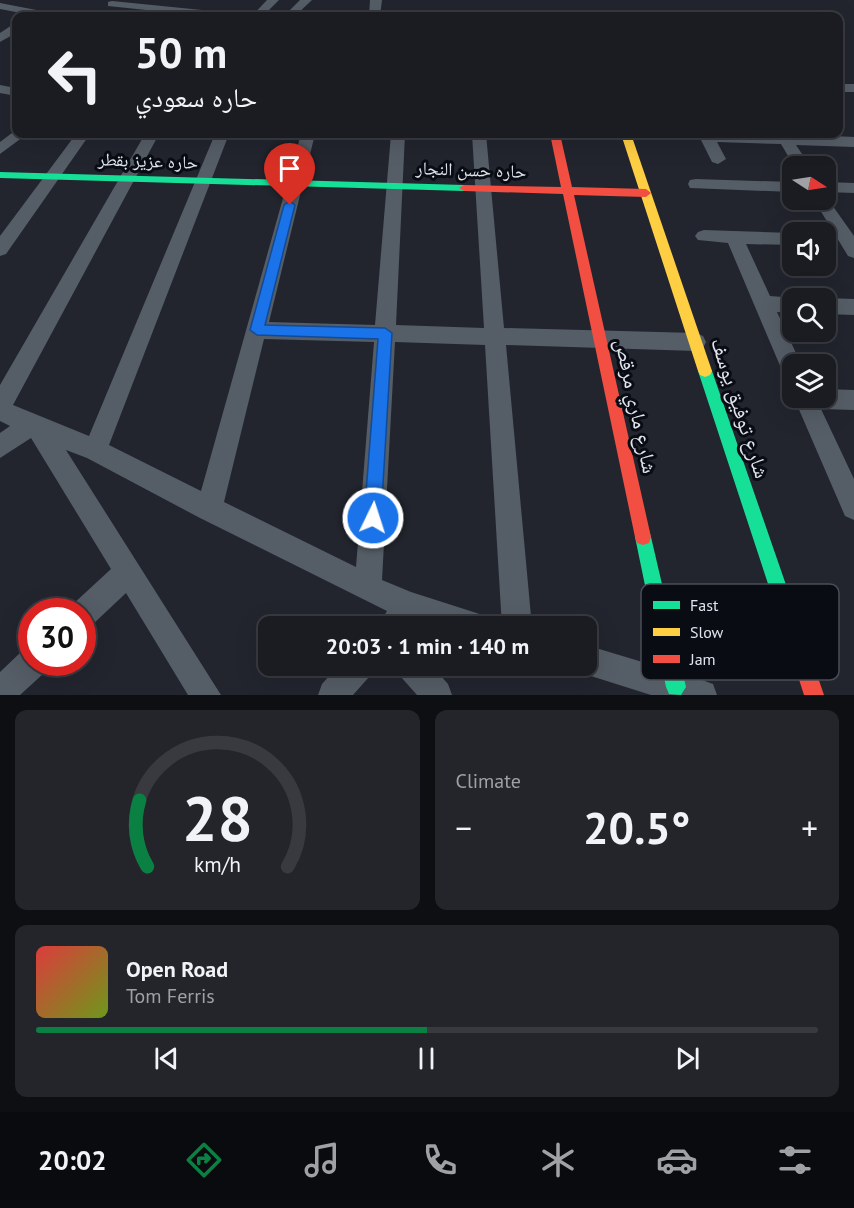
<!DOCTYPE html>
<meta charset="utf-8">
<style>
body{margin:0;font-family:"PT Sans","Noto Naskh Arabic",sans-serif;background:#23252a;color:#f1f3f6;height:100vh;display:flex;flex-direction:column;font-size:22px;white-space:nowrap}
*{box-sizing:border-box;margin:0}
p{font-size:20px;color:#9fa1a5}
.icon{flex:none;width:33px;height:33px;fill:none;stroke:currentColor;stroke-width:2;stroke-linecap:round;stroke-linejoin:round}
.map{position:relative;height:695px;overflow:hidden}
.details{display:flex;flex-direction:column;gap:15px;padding:15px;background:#0e0f13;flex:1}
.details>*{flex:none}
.top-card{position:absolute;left:12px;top:12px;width:831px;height:126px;border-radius:12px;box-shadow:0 6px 24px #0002,0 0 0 2px #383a40;background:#1a1c22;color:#f1f3f6;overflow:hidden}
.needle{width:39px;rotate:102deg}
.buttons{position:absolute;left:782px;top:156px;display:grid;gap:12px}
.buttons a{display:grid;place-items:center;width:54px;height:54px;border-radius:12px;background:#1a1c22;box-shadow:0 6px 24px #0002,0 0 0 2px #383a40;font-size:30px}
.speed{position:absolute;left:18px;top:598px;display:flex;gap:12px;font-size:30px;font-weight:700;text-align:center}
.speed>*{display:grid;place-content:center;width:78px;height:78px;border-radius:50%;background:#1a1c22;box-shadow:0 6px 24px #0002,0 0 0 2px #383a40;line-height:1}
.speed .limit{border:9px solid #d22;background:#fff;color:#111}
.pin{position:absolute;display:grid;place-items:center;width:51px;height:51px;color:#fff;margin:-62px -26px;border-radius:50% 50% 50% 0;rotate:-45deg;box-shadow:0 0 6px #0007}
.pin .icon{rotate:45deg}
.me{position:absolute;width:66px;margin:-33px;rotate:4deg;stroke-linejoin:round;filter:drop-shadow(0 0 4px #0008)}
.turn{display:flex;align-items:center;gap:21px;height:126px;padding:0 24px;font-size:27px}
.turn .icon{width:78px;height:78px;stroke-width:2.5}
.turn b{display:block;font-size:42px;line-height:51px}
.big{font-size:45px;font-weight:700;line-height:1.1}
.details .tile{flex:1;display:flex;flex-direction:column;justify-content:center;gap:9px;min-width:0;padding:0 21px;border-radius:12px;background:#23252a}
.details .dial{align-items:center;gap:0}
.dial svg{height:156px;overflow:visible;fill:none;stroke:#383a40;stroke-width:7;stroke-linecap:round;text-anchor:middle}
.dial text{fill:#f1f3f6;stroke:none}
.song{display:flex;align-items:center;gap:18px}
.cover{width:72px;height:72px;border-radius:9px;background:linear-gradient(135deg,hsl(0 70% 55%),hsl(80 70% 35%))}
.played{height:6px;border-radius:3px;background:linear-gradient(90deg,#0b8043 50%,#383a40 50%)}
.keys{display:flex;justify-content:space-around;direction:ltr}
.heat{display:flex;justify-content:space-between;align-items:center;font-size:33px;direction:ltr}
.details .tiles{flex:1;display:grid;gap:15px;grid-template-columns:1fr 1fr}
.tile:last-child{grid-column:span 2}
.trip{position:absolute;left:258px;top:616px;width:339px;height:60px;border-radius:12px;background:#1a1c22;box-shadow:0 6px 24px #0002,0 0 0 2px #383a40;font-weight:700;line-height:60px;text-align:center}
.tab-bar{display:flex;height:96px;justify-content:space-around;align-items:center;background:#0a0b0e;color:#9fa1a5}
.tab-bar .icon{width:42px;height:42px}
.tab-bar .on{color:#0b8043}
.tab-bar b{font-size:27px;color:#f1f3f6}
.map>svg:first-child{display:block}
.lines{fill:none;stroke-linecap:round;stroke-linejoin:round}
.street{fill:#555d66;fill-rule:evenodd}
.fast{fill:#16e098;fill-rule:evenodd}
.slow{fill:#ffcf43;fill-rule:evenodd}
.jam{fill:#f24e42;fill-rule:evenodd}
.route{fill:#1a73e8;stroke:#114b97;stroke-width:1.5}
.labels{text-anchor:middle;stroke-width:6;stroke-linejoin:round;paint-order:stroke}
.far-street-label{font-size:18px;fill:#e0e4ef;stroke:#090c13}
.street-label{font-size:21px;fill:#e0e4ef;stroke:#090c13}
.key{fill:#090c13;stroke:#4a4d55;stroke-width:1.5}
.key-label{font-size:16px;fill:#e0e4ef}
</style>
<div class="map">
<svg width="854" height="695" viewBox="0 0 854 695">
<rect width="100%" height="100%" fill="#22252e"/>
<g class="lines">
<path class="street" d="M267,0H279L263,16H252Z
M300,0H312L295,16H284Z
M370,0H382L380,16H369Z
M112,1L232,13L238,16H203L108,6V2Z
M0,3L52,13L58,16H37L0,9Z
M525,10H607L613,13L607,16L521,15V11Z
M443,13H478L484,16H437Z
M12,25H16V33L0,42V33Z
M838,84H854V92H838Z
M0,85L16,88V96L0,93Z
M16,130V134H27L0,154V142Z
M76,134H90L6,254L0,256V236Z
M145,134H159L13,405L89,436L215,134H229L109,445L201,491L301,134H315L269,322L375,325L391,134H405L396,325L484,328L472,134H486L504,328L696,333L703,336L706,342L703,348L696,351L506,345L532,627H502L485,345L395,342L382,580L411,592L489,617L494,627H432L415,622L411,627H377L387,611L200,518L87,458L66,450L221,695H188L126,593L92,625L82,629V612H69L72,605L111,569L31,438L0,458V433L10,426L0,421V385ZM264,339L374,342L356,567L224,502Z
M698,134H789L854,137V147L796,145L810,166H794L781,144L717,142L726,159L718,164L712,162Z
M696,179L792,182V192L690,188L688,184L690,180Z
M825,182L854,183V193L825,192Z
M825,195L854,236V258L848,256L814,200H825Z
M704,230L792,233V245L746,244L770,296L796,298H792V313L777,312L801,364H792V377L784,375L781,368L728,243L698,240L695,236L698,232Z
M825,298L854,299V315L825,314Z
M825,389L854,390V410L821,409L854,479V520L845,516L794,398H825Z
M586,645L702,680L713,684L717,695H651L575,671L574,666H586Z
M32,648V663H47L43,674L20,695H0V672L21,652Z
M338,666H373L369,677L353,695H318L322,684Z
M397,666H432L448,684L452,695H417L401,677Z"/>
<path class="fast" d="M0,172L464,185L469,188L464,191L0,178Z
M705,365L710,367L712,371L794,608L791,614L785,617L779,614L776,608L698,371L700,367Z
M643,529L649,531L651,537L686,687L681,695L669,694L666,687L635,537L637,531Z"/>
<path class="slow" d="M621,134H631L712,371L710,375L705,377L700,375L698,371Z"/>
<path class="jam" d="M550,134H560L572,187L646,189L651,193L646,197L574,195L651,537L649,543L643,545L637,543L635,537L563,194L464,191L459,188L464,185L561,187Z
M785,599L791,602L794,608L824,695H804L776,608L779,602Z"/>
</g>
<path class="route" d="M290,201L295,205L265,325L385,328L392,333L381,518L379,524L373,527L367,524L364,518L378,339L257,335L250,330L284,205Z"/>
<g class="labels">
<g class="far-street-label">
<text transform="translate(148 161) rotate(2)" y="6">حاره عزيز بقطر</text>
<text transform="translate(471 170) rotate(2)" y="6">حاره حسن النجار</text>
</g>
<g class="street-label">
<text transform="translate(636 406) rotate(78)" y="7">شارع ماري مرقص</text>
<text transform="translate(740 408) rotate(72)" y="7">شارع توفيق يوسف</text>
</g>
</g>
<rect x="641" y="584" width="198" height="96" rx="9" class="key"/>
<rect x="653" y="601" width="27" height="8" fill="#16e098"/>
<rect x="653" y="628" width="27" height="8" fill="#ffcf43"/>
<rect x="653" y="655" width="27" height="8" fill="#f24e42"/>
<g class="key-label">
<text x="690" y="611">Fast</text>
<text x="690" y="638">Slow</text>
<text x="690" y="665">Jam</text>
</g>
</svg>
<div class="buttons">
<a><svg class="needle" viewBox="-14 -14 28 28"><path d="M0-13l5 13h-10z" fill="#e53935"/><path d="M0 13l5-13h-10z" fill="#9fa1a5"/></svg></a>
<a><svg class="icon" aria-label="sound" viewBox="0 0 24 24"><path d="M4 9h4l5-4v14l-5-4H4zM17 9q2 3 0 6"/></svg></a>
<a><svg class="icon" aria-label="search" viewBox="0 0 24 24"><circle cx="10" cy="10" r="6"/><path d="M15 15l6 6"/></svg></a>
<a><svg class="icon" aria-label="layers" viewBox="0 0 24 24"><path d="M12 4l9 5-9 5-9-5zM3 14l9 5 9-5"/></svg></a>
</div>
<div class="speed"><div class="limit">30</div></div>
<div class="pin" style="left:290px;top:205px;background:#d93025"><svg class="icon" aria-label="arrive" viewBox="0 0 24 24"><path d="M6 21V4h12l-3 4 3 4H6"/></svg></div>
<svg class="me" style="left:373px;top:518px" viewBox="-20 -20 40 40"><circle r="17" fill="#1a73e8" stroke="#fff" stroke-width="3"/><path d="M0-11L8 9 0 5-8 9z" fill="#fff"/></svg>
<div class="trip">20:03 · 1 min · 140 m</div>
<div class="top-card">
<div class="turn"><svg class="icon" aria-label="left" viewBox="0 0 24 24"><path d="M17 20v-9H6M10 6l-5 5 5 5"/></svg><div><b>50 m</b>حاره سعودي</div></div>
</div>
</div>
<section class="details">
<div class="tiles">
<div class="tile dial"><svg viewBox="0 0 100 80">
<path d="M14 69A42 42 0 1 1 86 69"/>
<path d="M14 69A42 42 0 0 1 10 35" stroke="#0b8043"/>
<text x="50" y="56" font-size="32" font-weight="700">28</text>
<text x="50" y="72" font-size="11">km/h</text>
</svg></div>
<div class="tile"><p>Climate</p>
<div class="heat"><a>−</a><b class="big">20.5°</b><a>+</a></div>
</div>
<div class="tile">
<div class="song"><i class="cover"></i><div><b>Open Road</b><p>Tom Ferris</p></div></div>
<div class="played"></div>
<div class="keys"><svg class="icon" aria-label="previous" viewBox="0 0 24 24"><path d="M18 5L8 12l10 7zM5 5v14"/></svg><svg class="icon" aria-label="pause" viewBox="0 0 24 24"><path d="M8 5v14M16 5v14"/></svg><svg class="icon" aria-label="next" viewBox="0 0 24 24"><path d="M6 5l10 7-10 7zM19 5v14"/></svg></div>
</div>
</div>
</section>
<nav class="tab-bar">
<b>20:02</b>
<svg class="icon on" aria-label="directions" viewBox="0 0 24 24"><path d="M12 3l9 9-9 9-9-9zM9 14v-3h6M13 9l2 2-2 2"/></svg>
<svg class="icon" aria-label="music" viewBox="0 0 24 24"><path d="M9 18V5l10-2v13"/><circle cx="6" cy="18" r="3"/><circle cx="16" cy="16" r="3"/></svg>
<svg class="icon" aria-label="phone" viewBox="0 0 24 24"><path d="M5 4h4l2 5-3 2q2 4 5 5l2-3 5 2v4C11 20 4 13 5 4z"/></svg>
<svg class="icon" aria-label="climate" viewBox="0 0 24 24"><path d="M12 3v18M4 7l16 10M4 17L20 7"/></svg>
<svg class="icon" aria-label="car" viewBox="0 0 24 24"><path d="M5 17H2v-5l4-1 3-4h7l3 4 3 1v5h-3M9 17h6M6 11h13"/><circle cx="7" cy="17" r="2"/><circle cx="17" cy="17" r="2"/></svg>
<svg class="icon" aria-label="filters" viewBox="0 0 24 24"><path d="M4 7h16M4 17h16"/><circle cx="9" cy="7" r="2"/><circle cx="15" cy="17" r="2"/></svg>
</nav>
